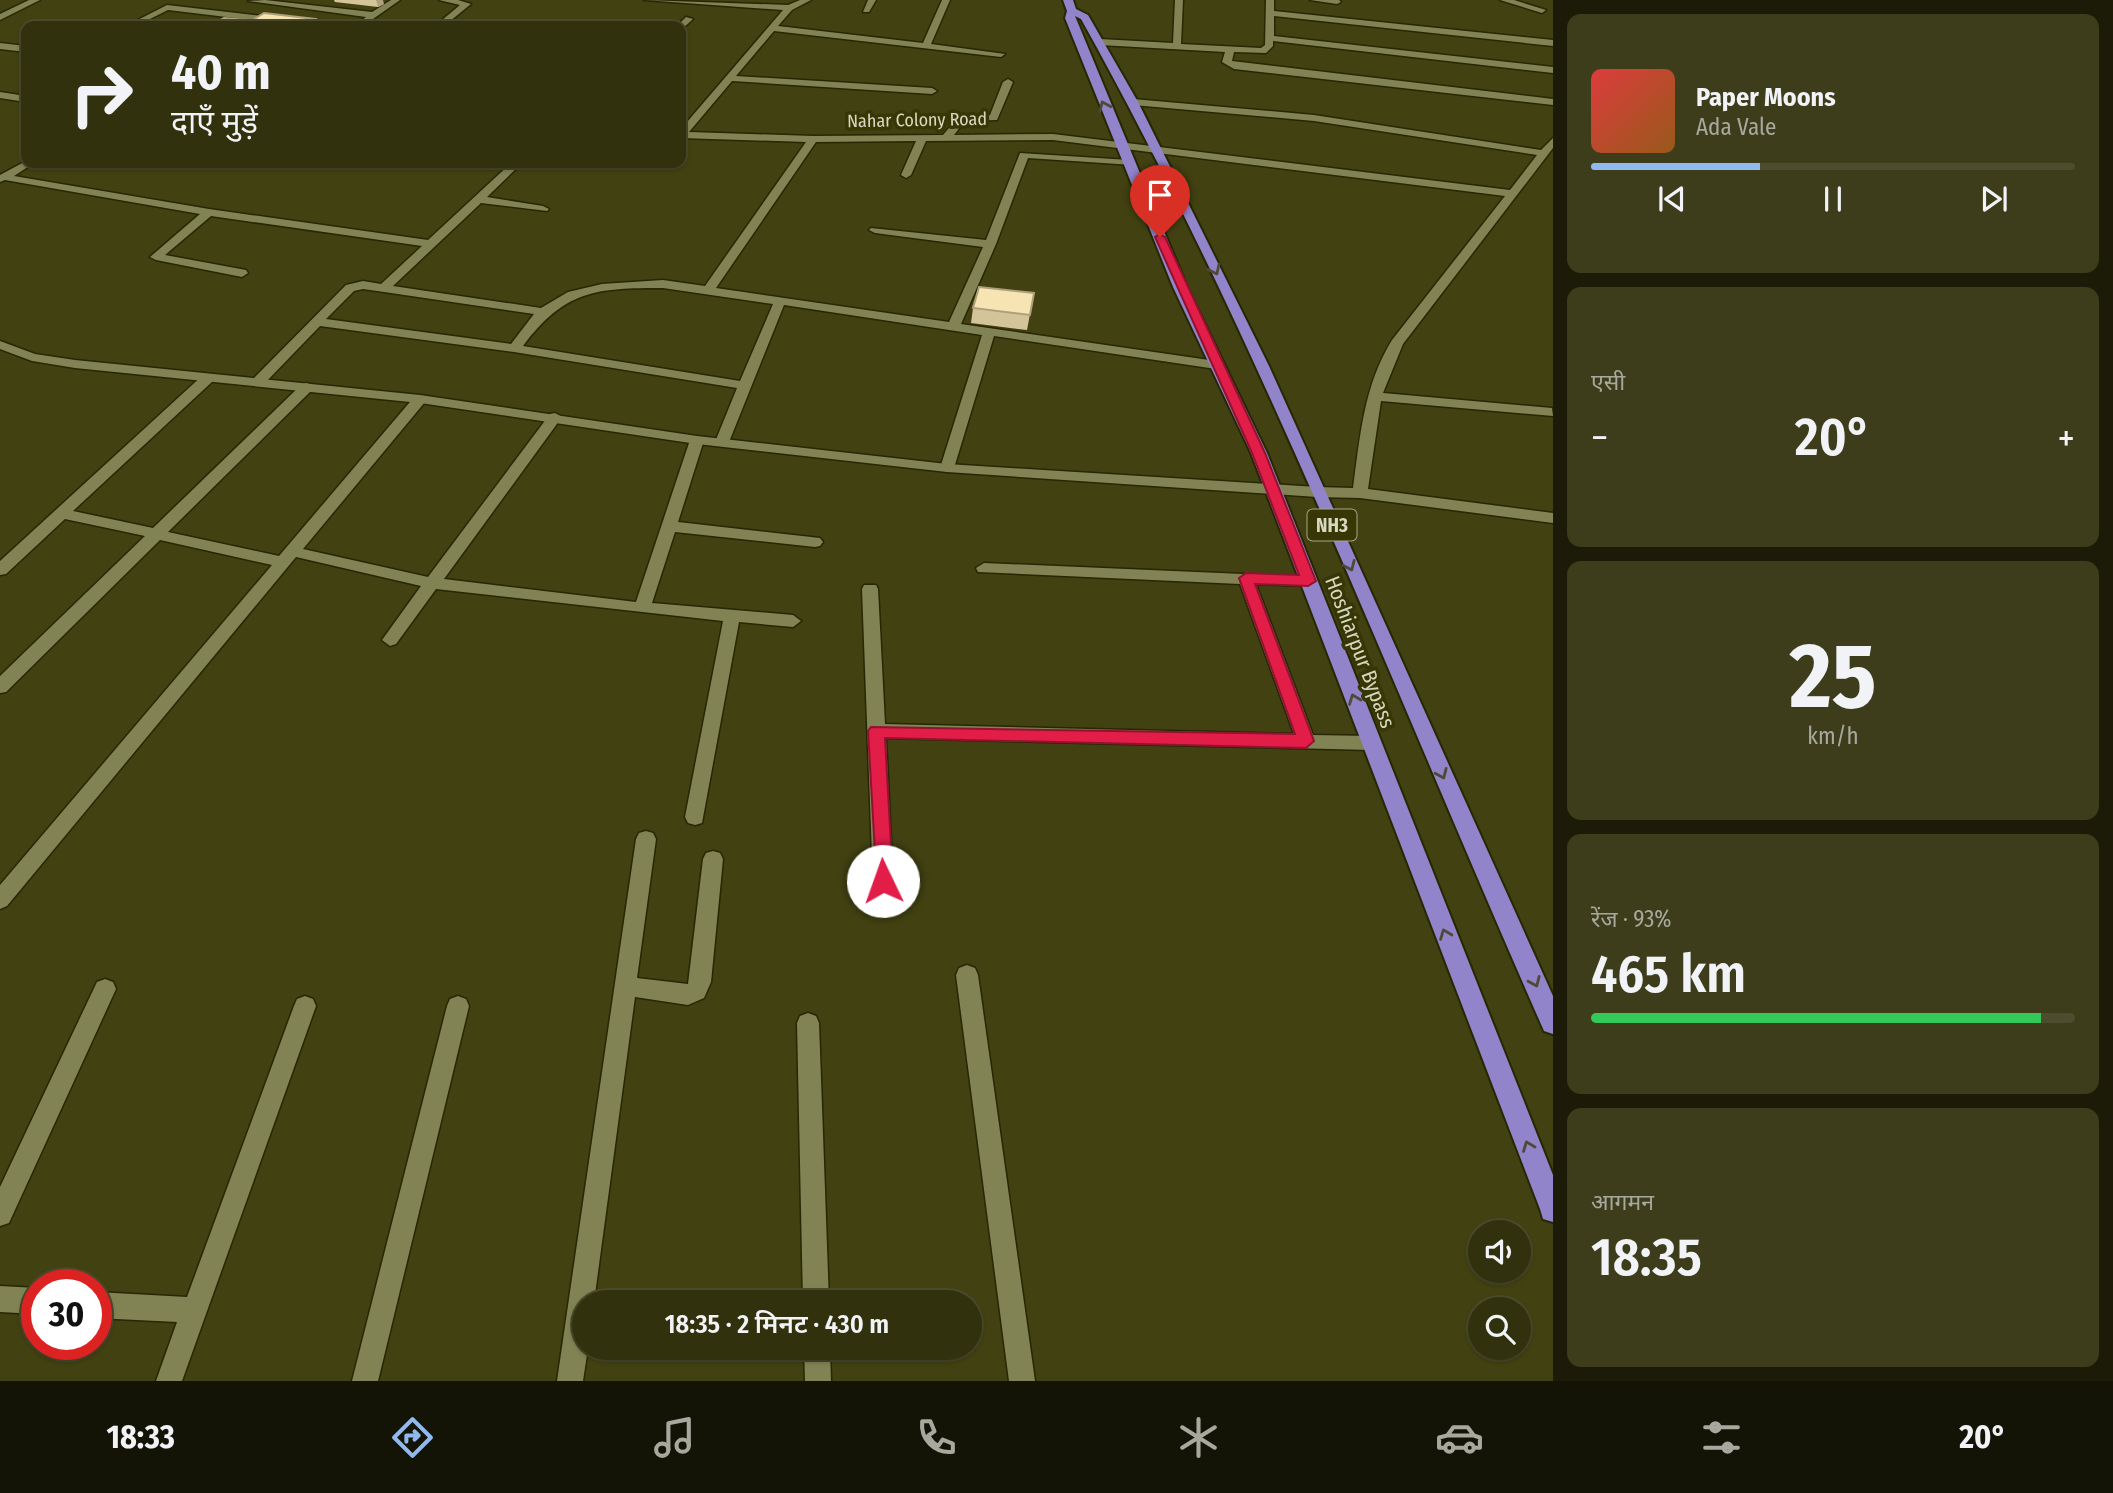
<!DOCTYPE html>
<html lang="hi">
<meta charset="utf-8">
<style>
body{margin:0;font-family:"Fira Sans Condensed","Noto Sans Devanagari",sans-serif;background:#3d3d1c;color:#f1f3f6;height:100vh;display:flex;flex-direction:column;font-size:26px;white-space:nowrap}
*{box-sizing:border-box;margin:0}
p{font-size:23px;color:#a8a99e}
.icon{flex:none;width:38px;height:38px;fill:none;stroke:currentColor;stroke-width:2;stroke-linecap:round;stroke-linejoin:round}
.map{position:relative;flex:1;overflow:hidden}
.sheet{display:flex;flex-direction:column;gap:14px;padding:14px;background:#1b1b08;width:560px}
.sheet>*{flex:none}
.top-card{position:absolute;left:21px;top:21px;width:665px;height:147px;border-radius:14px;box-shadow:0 2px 5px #0004,0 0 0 2px #4c4c2e;background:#31310e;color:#f1f3f6;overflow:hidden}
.buttons{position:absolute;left:1468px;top:1220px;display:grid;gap:14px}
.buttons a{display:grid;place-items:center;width:63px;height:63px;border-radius:50%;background:#31310e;box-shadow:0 2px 5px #0004,0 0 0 2px #4c4c2e;font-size:35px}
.speed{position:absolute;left:21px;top:1269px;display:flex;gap:14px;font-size:35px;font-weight:700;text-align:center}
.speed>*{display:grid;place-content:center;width:91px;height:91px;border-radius:50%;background:#31310e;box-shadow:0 2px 5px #0004,0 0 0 2px #4c4c2e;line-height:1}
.speed .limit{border:10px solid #d22;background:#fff;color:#111}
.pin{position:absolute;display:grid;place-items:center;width:60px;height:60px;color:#fff;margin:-72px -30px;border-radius:50% 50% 50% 0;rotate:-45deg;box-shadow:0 0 7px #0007}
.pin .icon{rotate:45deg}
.me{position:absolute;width:77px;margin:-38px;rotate:357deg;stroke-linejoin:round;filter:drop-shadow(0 0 5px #0008)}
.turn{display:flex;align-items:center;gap:24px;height:147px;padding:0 35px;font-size:32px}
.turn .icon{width:91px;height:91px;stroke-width:2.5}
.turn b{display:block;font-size:49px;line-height:60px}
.big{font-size:52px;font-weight:600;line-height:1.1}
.sheet .widget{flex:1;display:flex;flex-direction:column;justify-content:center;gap:10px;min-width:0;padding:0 24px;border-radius:14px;background:#3d3d1c}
.sheet .dial{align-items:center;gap:0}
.dial b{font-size:91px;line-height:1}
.song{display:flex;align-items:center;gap:21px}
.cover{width:84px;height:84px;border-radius:10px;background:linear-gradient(135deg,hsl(0 70% 55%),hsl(30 70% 35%))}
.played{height:7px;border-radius:4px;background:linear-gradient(90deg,#90b9f0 35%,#4c4c2e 35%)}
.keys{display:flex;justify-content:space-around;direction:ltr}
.heat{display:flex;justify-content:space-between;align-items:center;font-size:38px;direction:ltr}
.charge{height:10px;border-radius:5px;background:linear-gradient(90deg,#34c759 93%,#4c4c2e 0)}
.trip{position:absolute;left:572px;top:1290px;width:410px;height:70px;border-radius:35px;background:#31310e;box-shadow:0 2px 5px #0004,0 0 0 2px #4c4c2e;font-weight:600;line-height:70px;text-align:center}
.tabs{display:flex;height:112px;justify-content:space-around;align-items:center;background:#141406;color:#a8a99e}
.tabs .icon{width:49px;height:49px}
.tabs .current{color:#90b9f0}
.tabs b{font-size:32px;color:#f1f3f6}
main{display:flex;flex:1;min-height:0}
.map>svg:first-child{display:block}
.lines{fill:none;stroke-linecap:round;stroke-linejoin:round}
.minor-casing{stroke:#272704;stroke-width:3}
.tertiary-casing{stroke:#272704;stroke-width:3}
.trunk-casing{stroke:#272704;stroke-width:4}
.minor{fill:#818354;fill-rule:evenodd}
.tertiary{fill:#818354;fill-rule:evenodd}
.trunk{fill:#9184ca;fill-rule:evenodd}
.wall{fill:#d4c49a}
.shaded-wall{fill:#ada07d}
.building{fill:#f7e4b3;stroke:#ada07d;stroke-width:2}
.oneway{stroke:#4e4a36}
.route{fill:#e11d48;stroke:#92132f;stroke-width:2}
.labels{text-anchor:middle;stroke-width:7;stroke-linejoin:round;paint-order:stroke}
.far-street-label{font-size:18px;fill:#d7d8c0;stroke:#373705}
.shield{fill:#373705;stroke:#a7a888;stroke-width:2}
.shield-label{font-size:19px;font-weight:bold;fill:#d7d8c0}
.street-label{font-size:21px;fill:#d7d8c0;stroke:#373705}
</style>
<main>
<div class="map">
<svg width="1553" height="1381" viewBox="0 0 1553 1381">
<rect width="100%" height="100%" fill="#414112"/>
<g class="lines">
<defs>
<path id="minor" d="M29,0H40L0,20V14Z
M265,0L372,12L391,0H400L363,26H354L366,17L248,1Z
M439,0H458L471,4L444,26H435L460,5Z
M644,0L788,5L800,0H811L792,10L778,26L923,43L942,0H950L931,44L1005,54L1001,57L774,31L736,76L932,88L937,91L932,94L732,81L689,132L813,136L943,135L959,116L990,115L1003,82L1008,79L1013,82L997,120L965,121L954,135L1053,134L1510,190L1537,155L1314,121L1133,105L1128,102L1133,99L1314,115L1541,150L1553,138V148L1403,344L1383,393L1552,408L1553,416L1381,401L1368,489L1553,513V523L1360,498L1317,497L1310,492L1317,487L1353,488C1360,436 1364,385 1392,340L1505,196L1053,140L926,141L911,175L906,178L901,175L916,141L816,142L716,288L949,322L983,247L875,233L869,230L871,228L986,240L1020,153L1129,160L1133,161V165L1028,158L996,244L961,324L1216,361L1223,365L1216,369L994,336L954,468L947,472L940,468L982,335L784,305L729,442L722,446L715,442L737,388L514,352L320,326L263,385L258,386L251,382L253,379L346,285L363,281L381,284L422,246L211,216L165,255L246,270L248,273L242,277L156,260L150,257L200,214L5,180L0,182V175L26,161L34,163L14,176L209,209L428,240L511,163H522L487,197L543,206L549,209L547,211L481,203L393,286L541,308L568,292L602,284L663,280L705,286L806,142L681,138V129L783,10ZM663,288L773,304L740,381L523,346C565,290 596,288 663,288ZM363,289L384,292L534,314L511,344L326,319L354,291Z
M868,0H876L869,12H863Z
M1175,0H1183L1181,44L1261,48L1265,45L1266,0H1274V11L1553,40V46L1274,16V36L1553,67V73L1273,41V46L1266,53L1234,52L1232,61L1553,99V105L1234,69L1222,62L1225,52L1100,45L1096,42L1100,39L1173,43Z
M1310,0H1339L1341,2L1337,4Z
M1500,0H1514L1546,10L1542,13Z
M167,5L322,23L326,26H303L168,10L136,26H126Z
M686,17L693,19L681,30V26H677Z
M0,43L26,46V52L0,49Z
M0,92L26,96V102L0,98Z
M208,374L213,375V381L73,511L153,528L302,384L307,383L314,387L312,390L168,532L279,556L415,396H425V402L303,549L428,577L550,414L555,413L562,417L444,579L636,602L690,440L697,436L704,440L678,522L820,538L823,542L820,546L815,547L675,532L652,603L793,615L801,621L793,627L739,622L702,823L695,825L688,823L685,817L723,621L436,589L396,644L390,646L382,640L421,586L296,557L7,906L0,909V885L272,565L160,540L6,692L0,693V676L145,536L65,519L6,574L0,575V561L203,375Z
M984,563L1314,577L1316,581L1308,586L1256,584L1313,735L1371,736L1377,738L1380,743L1377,748L1371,750L886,738L893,882L890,888L883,891L876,888L873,882L862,589L864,585H876L878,589L885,724L1294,734L1240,584L978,572L976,568Z
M646,831L653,833L656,839L637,978L688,984L703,859L706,853L713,851L720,853L723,859L711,982L704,998L688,1005L635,997L594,1302H584V1348H588L583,1381H557L636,839L639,833Z
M967,965L975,968L978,975L1035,1381H1009L956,975L959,968Z
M105,979L113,982L116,989L9,1223L0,1226V1187L97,982Z
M305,996L313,999L316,1006L182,1381H156L177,1322L96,1318V1292L187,1297L294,1006L297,999Z
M458,996L466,999L469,1006L378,1381H352L447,1006L450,999Z
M808,1013L816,1016L819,1023L829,1302H803L797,1023L800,1016Z
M0,1286L37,1288V1314L0,1312Z
M804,1348H830L831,1381H805Z"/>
<path id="tertiary" d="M0,341L35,354L75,360L420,395L697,436L947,464L1317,487L1324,492L1317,497L947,472L697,444L420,403L75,368L32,361L0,349Z"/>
<path id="trunk" d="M1063,0H1073L1076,9L1088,15L1138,102L1269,366L1553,996V1034L1544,1031C1395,694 1261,341 1081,19L1075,16L1187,287L1267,453L1553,1175V1222L1543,1219L1540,1209L1251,453L1173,287L1065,18L1067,11Z"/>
</defs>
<use href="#minor" class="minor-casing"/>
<use href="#tertiary" class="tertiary-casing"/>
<use href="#trunk" class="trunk-casing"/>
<use href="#minor" class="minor"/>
<use href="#tertiary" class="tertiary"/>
<use href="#trunk" class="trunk"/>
</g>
<path class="wall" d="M334,0H376L384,4L378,7L335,2Z
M249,22L317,26H250Z
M1034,293L1027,330L971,323L973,308Z"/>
<path class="shaded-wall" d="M376,0H383L384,4L378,7Z
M315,19L317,26H304Z
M247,20L249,26H238Z"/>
<path class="building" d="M264,13L315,19L304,26H283L249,22Z
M224,18L247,20L238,26H210Z
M979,287L1034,293L1030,315L973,308Z"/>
<defs><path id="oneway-chevron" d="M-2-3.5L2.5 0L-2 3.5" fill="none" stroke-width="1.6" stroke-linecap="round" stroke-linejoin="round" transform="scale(1.75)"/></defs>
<g class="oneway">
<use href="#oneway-chevron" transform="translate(1104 106) rotate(-114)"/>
<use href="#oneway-chevron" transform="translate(1215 270) rotate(64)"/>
<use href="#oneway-chevron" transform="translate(1350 566) rotate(66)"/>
<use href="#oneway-chevron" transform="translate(1354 699) rotate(-111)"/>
<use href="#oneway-chevron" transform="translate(1442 774) rotate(66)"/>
<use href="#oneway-chevron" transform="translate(1445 934) rotate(-111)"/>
<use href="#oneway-chevron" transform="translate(1535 982) rotate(66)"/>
<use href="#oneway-chevron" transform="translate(1528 1146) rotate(-111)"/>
</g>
<path class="route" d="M1160,234L1165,237L1265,453L1316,581L1308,586L1255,584L1314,741L1306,748L885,738L893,881L890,887H877L868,731L871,727L1295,734L1239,578L1246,573L1299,575L1252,453L1155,237Z"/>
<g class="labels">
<g class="far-street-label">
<text transform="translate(917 120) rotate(-1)" y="6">Nahar Colony Road</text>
</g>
<rect class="shield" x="1307.5" y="509.5" width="49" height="31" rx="5"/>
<g class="shield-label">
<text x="1332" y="532">NH3</text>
</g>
<g class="street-label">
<text transform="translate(1360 652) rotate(69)" y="7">Hoshiarpur Bypass</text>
</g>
</g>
</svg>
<div class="buttons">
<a><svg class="icon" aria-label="sound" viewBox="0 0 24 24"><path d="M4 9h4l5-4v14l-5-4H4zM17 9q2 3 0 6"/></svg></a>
<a><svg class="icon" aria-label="search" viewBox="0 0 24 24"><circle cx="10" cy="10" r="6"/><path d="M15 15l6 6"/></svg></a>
</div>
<div class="speed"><div class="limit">30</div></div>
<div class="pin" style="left:1160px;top:237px;background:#d93025"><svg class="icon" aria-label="arrive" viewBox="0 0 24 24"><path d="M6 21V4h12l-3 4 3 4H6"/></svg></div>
<svg class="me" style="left:883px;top:881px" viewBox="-20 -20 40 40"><circle r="19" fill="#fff"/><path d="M0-13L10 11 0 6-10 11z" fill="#e11d48"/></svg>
<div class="trip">18:35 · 2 मिनट · 430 m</div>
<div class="top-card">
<div class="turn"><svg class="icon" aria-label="right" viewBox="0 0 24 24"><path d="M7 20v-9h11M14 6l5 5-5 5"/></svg><div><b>40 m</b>दाएँ मुड़ें</div></div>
</div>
</div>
<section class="sheet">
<div class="widget">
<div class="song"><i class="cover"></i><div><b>Paper Moons</b><p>Ada Vale</p></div></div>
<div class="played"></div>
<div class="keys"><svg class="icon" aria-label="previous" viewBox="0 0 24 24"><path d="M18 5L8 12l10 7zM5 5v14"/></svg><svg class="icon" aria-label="pause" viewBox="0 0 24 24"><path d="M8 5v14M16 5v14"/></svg><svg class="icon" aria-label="next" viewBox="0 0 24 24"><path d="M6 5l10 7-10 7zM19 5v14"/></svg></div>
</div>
<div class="widget"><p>एसी</p>
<div class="heat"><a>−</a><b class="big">20°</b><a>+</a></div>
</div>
<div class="widget dial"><b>25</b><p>km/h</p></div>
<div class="widget"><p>रेंज · 93%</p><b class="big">465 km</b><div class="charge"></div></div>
<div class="widget"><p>आगमन</p><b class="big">18:35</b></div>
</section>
</main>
<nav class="tabs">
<b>18:33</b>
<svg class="icon current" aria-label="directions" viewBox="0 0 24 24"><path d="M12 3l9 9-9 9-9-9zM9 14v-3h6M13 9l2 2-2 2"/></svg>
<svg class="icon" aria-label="music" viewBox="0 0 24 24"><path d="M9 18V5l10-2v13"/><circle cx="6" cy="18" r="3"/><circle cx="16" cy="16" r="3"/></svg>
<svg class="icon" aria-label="phone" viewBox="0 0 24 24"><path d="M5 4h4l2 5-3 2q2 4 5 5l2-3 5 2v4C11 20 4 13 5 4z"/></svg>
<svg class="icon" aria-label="climate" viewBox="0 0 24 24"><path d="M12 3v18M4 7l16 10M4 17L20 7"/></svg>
<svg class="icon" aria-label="car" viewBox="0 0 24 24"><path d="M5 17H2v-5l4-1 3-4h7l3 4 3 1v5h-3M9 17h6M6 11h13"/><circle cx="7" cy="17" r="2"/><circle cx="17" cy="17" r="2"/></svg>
<svg class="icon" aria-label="filters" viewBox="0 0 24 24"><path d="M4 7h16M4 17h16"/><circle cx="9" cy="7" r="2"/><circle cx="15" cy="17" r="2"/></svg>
<b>20°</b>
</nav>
